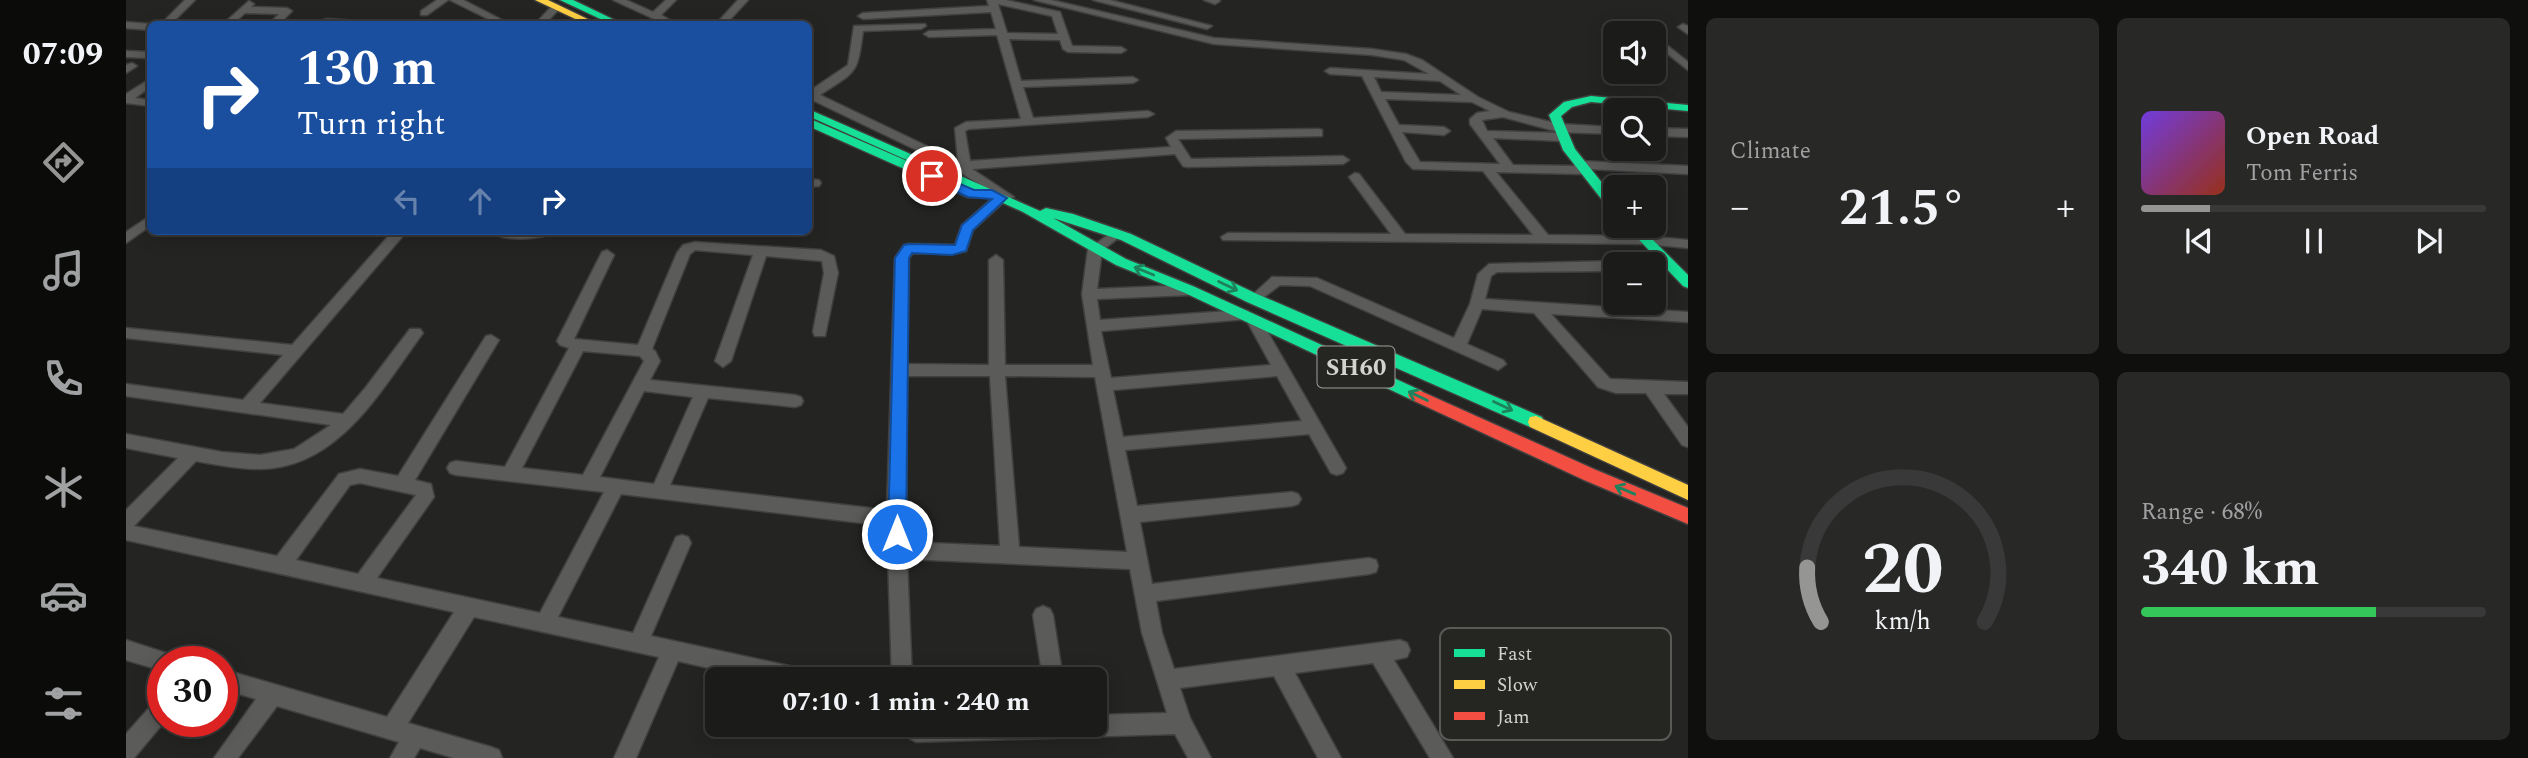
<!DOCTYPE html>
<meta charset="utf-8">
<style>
body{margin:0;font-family:Spectral,serif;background:#282827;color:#f1f3f6;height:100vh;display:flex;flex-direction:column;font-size:26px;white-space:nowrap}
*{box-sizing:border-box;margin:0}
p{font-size:23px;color:#a0a1a2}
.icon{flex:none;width:38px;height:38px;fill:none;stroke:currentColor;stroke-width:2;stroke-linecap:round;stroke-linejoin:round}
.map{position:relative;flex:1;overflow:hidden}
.panel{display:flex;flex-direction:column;gap:18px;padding:18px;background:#0f0f0e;width:840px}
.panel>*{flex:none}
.guide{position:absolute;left:21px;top:21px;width:665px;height:214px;border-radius:10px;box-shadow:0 4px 18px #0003,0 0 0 2px #393939;background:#1a4fa0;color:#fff;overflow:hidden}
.controls{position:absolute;left:1477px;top:21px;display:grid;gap:14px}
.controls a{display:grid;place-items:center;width:63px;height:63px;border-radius:10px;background:#1b1b1a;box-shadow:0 4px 18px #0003,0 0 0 2px #393939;font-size:35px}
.speed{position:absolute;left:21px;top:646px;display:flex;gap:14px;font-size:35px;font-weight:700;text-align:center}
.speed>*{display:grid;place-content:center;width:91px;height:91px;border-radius:50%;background:#1b1b1a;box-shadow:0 4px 18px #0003,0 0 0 2px #393939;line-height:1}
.speed .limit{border:10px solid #d22;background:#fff;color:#111}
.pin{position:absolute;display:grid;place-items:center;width:60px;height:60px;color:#fff;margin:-30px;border:4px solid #fff;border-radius:50%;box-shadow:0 2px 7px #0007}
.me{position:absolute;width:77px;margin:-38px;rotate:0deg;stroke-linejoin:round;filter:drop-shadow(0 0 5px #0008)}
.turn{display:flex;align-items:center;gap:24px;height:147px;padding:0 35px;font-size:32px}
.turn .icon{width:91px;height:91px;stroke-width:2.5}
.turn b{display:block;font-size:49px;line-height:60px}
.lanes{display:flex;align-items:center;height:66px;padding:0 35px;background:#0003;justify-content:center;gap:35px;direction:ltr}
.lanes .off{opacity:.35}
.big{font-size:52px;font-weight:700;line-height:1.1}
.panel .tile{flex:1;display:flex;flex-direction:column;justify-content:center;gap:10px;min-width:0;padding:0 24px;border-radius:10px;background:#282827}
.panel .dial{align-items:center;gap:0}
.dial svg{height:182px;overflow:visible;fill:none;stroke:#393939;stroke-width:7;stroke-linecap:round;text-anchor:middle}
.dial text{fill:#f1f3f6;stroke:none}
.song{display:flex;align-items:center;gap:21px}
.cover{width:84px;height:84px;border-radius:10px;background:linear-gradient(135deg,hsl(260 70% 55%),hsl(10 70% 35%))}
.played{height:7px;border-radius:4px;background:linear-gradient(90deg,#959593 20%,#393939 20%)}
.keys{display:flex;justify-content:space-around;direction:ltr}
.heat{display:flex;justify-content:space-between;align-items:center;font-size:38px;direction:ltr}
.charge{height:10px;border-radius:5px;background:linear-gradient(90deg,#34c759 68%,#393939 0)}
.panel .tiles{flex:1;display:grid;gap:18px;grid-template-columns:repeat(2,1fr)}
.trip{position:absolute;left:579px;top:667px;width:402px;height:70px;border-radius:10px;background:#1b1b1a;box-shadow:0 4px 18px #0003,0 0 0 2px #393939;font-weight:700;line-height:70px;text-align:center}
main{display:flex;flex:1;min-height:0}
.menu{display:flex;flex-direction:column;width:126px;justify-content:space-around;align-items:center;background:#0b0b0a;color:#a0a1a2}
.menu .icon{width:49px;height:49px}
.menu .current{color:#959593}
.menu b{font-size:32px;color:#f1f3f6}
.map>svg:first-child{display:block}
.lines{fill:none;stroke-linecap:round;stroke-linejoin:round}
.street-casing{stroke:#404040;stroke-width:3}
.fast-casing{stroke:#404040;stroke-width:3}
.slow-casing{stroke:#404040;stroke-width:3}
.jam-casing{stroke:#404040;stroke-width:3}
.street{fill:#5b5b5a;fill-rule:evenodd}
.fast{fill:#16e098;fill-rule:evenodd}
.slow{fill:#ffcf43;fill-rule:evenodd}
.jam{fill:#f24e42;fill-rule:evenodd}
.oneway{stroke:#1e825d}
.route{fill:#1a73e8;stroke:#114b97;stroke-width:2}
.labels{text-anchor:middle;stroke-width:7;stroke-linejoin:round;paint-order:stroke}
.shield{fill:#252522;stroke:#9e9e9c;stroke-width:2}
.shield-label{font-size:24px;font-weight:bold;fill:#d2d2d0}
.key{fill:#252522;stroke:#595956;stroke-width:2}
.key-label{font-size:19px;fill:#d2d2d0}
</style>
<main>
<nav class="menu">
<b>07:09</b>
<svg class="icon current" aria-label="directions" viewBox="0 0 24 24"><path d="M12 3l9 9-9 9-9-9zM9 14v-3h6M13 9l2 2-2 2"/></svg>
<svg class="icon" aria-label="music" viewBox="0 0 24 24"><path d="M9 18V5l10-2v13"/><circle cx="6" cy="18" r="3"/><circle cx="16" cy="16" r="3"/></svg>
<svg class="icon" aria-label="phone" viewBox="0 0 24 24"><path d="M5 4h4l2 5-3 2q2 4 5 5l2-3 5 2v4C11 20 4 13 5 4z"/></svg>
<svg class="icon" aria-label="climate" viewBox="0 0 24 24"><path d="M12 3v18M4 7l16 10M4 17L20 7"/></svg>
<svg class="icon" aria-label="car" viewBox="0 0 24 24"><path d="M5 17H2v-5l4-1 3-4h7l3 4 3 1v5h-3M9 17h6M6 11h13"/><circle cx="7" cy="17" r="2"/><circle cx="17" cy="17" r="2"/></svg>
<svg class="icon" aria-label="filters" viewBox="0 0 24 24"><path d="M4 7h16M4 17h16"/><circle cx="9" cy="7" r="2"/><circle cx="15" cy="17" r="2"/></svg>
</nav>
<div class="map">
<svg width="1562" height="758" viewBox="0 0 1562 758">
<rect width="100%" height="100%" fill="#242423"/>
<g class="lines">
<defs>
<path id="street" d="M59,0H69L45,24H35Z
M311,0H322L301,15H295V11Z
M324,0H337L382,23L372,24Z
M487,0H500L527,12L540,0H550L535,15L551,24H539Z
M612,0H622L600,24H590Z
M861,0H880L934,12L946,46L995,47L1000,50L995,53L942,52L937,49L934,40L883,39L895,81L1007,77L1012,80L1007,83L897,87L907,118L1022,111L1028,114L1022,117L843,129L839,131L844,161L1045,147L1040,138L1050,131L1192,129L1196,130V136L1052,139L1065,159L1217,156L1223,160L1217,164L1061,167L1057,166L1049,154L846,169L888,197L880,200L847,230L840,251L826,254L787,253L783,258L781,364L863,365V260L870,255L877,260L879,365H967L956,294L962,249L991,229L998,233L976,251L971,289L1064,285L1071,290L1064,295L971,299L974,320L1117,310L1122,311L1123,317H1133L1220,468L1217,473L1211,475L1205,473L1183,434L999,450L1011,506L1166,492L1172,494L1175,499L1172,504L1166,506L1014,522L1026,584L1243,558L1250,560L1252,566L1250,572L1243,574L1030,601L1036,633L1048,669L1274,640L1281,643L1284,650L1281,657L1268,660L1327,758H1304L1247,663L1169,673L1215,758H1192L1148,676L1054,688L1064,718L1085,758H1062L1049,734L790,742L772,732L770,724H970V715L1041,713L1016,633L1004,569L781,559L786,679H766L761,526L495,494L432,617L507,633L550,537L556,535L562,537L565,543L525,636L677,669L684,672L687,679H631L552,661L510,758H488L533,657L348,617L282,723L365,747L373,750L376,758H328L294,748L288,758H264L273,742L151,706L112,758H88L130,699L96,689V669L261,717L328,612L0,540V510L52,458L0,448V434L96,452L134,455L168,449L205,425L0,396V384L117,400L157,355L0,338V328L166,345L267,231H281L134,403L217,414L240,387L284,329H294L297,333L294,337C254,392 212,468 134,469C113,469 91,465 70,461L8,526L151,556L213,474L234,469L272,476L360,336L365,335L373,340L289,480L305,484L308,497L251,578L414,613L478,492L330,475L324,473L321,468L324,463L330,461L379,467L443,348L434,345L431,341L476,252L481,250L488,255L448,339L512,345L551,253L557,245L569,242L695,250L708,256L712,273L699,336H689L687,332L698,273L696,261L640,256L605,361L597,367L589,361L627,255L569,250L564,254L526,349L529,351L534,361L524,380L669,395L675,397L677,401L675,405L669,407L582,398L544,485L761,510L769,258L778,245L783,244L829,245L836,225L870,195L826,167L682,98V90H685L722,65L728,26L799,24L800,26L795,29L737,31C731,76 731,70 694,95L832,161L829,128L840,122L895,119L871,35L803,37L798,34L803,31L870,29L865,12L737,19L732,16L737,13L863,6ZM872,4L926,16L932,34L881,33ZM1122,319L1121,321L1145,365L985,378L975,331ZM457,351L514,356L518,361L457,475L396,468ZM781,376H864L874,546L780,542ZM879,376L969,377L1001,552L893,547ZM1151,376L1176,421L997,437L987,390ZM518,391L567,397L528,484L474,477ZM234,483L290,495L232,574L170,560L224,485Z
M908,0H925L1088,38L1246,49L1280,54L1296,60L1352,97L1383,112L1433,124L1489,127V134L1433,132L1377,117L1356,120L1361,131L1436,133L1442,137L1436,141L1367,138L1387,165L1448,166L1449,162L1453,161L1562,166V174L1463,169L1457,174L1370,172L1422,235L1519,236L1562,240V248L1519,244L1097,240L1095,237L1102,233L1265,234L1223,177L1229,173L1233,174L1279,234L1407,235L1357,171L1287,169L1280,162L1236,76L1204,74L1199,71L1204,68L1303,74L1278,60L1246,55L1088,44ZM1248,77L1314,81L1335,95L1255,92ZM1259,99L1346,102L1364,111L1351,113L1344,119V124L1374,164L1294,162L1276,132L1318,135L1324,131L1318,127L1273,125Z
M967,0H984L1086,26L1081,29Z
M1078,0H1093L1094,1L1089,4Z
M123,1L128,4L125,7L161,8L166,11L153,24H143L153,14L119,13L107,24H97Z
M427,5L435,7L419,24H409Z
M201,19L233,21L238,24H197V20Z
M0,22L24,24H26L24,30L0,28Z
M1557,24L1562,26V34L1552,27Z
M1528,35L1562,62V70L1528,43Z
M0,51L24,52V58L0,57Z
M6,63L11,66L0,73V65Z
M24,79V87L9,98L24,100V106L0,103V94Z
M1528,128L1562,129V137L1528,136Z
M682,179L693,180L695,183L693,186L682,187Z
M24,216V226L0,243V232Z
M365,231H430L428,234C411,238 379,243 365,231Z
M1489,261L1495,264H1489V271L1371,272L1365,276L1359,299L1562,312V322L1425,314L1484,379L1562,382V394H1538L1562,427V447L1556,445L1520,393H1490L1472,387L1408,313L1356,309L1341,344L1377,360L1380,364L1372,370L1184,286L1154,285L1129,304L1122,299L1146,277L1191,278L1328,338L1344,304L1352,274L1363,264Z
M917,606L924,609L927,615L937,679H917L907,615L910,609Z
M0,640L46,655L49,662H37V671L0,660Z
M37,697V721H39L8,758H0V734L30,700Z"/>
<path id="fast" d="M434,0H447L497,24H485Z
M1465,96L1562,105V111L1465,102L1446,107L1435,116L1449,149L1489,199V211L1484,210L1437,150L1423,115L1438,102Z
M682,109L914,211L920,208L947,214L1005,234L1131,294L1416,417L1418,422L1416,427H1404L1121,302L995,240L927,218L1000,259L1069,287L1296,391L1298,395L1296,399H1284L1059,293L990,265L897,212L866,198L841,197L682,126V118L848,190L682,116Z
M1500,226H1513L1562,275V288L1557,286Z"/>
<path id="slow" d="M409,0H422L472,24H460Z
M1410,416L1562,485V500L1404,427L1402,422L1404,417Z"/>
<path id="jam" d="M1290,389L1470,470L1562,508V524L1458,480L1284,399L1282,395L1284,391Z"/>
</defs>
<use href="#street" class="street-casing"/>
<use href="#fast" class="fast-casing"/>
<use href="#slow" class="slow-casing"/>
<use href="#jam" class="jam-casing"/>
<use href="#street" class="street"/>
<use href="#fast" class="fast"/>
<use href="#slow" class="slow"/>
<use href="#jam" class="jam"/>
</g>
<defs><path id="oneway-shaft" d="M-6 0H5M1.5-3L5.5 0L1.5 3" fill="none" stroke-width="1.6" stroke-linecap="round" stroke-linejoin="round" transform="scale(1.75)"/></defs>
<g class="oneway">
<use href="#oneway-shaft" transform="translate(1018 271) rotate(-158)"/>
<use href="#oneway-shaft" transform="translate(1102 286) rotate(26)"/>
<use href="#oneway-shaft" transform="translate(1292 396) rotate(-155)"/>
<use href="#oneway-shaft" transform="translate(1377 406) rotate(25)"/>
<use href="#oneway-shaft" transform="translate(1499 490) rotate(-157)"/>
</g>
<path class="route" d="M806,172L848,190H866L881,198L847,230L840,251L826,255L786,253L783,258L780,534L777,540L771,542L764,540L762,534L769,258L778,245L783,244L829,245L836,225L866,199L842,197L801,179V173Z"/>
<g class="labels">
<rect class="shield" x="1191.5" y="346.5" width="77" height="41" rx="5"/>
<g class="shield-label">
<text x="1230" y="375">SH60</text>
</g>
</g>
<rect x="1314" y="628" width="231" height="112" rx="10" class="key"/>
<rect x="1328" y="649" width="31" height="8" fill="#16e098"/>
<rect x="1328" y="680" width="31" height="9" fill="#ffcf43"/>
<rect x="1328" y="712" width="31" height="8" fill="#f24e42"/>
<g class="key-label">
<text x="1371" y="660">Fast</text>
<text x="1371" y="691">Slow</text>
<text x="1371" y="723">Jam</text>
</g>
</svg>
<div class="controls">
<a><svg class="icon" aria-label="sound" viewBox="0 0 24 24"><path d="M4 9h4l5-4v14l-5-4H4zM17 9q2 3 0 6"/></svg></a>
<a><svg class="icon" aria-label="search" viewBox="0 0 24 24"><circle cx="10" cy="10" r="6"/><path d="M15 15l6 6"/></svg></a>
<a>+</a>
<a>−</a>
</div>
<div class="speed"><div class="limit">30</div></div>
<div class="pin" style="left:806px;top:176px;background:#d93025"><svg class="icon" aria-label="arrive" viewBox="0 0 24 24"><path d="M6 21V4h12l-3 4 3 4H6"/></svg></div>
<svg class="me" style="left:771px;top:534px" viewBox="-20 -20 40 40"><circle r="17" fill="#1a73e8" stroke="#fff" stroke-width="3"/><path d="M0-11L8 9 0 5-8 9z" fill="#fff"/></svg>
<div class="trip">07:10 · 1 min · 240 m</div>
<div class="guide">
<div class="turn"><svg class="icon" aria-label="right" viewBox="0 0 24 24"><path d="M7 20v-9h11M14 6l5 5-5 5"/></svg><div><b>130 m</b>Turn right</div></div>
<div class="lanes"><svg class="icon off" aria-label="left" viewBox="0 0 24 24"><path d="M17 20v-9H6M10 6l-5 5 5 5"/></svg><svg class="icon off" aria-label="ahead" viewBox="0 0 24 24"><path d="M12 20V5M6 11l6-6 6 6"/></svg><svg class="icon" aria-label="right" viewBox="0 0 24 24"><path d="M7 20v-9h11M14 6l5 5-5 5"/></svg></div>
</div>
</div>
<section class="panel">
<div class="tiles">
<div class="tile"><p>Climate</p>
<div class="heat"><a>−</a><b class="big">21.5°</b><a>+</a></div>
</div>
<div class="tile">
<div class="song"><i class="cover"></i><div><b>Open Road</b><p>Tom Ferris</p></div></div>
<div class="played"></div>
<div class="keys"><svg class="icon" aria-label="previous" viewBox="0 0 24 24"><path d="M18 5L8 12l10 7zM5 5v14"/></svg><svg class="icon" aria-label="pause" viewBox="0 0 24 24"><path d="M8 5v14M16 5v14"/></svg><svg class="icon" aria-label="next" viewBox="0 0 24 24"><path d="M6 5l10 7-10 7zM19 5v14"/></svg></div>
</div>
<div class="tile dial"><svg viewBox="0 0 100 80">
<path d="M14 69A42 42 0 1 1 86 69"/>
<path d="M14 69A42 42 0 0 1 8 45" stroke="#959593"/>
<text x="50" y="56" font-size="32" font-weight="700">20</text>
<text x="50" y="72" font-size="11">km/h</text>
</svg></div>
<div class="tile"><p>Range · 68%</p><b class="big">340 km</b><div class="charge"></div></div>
</div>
</section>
</main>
